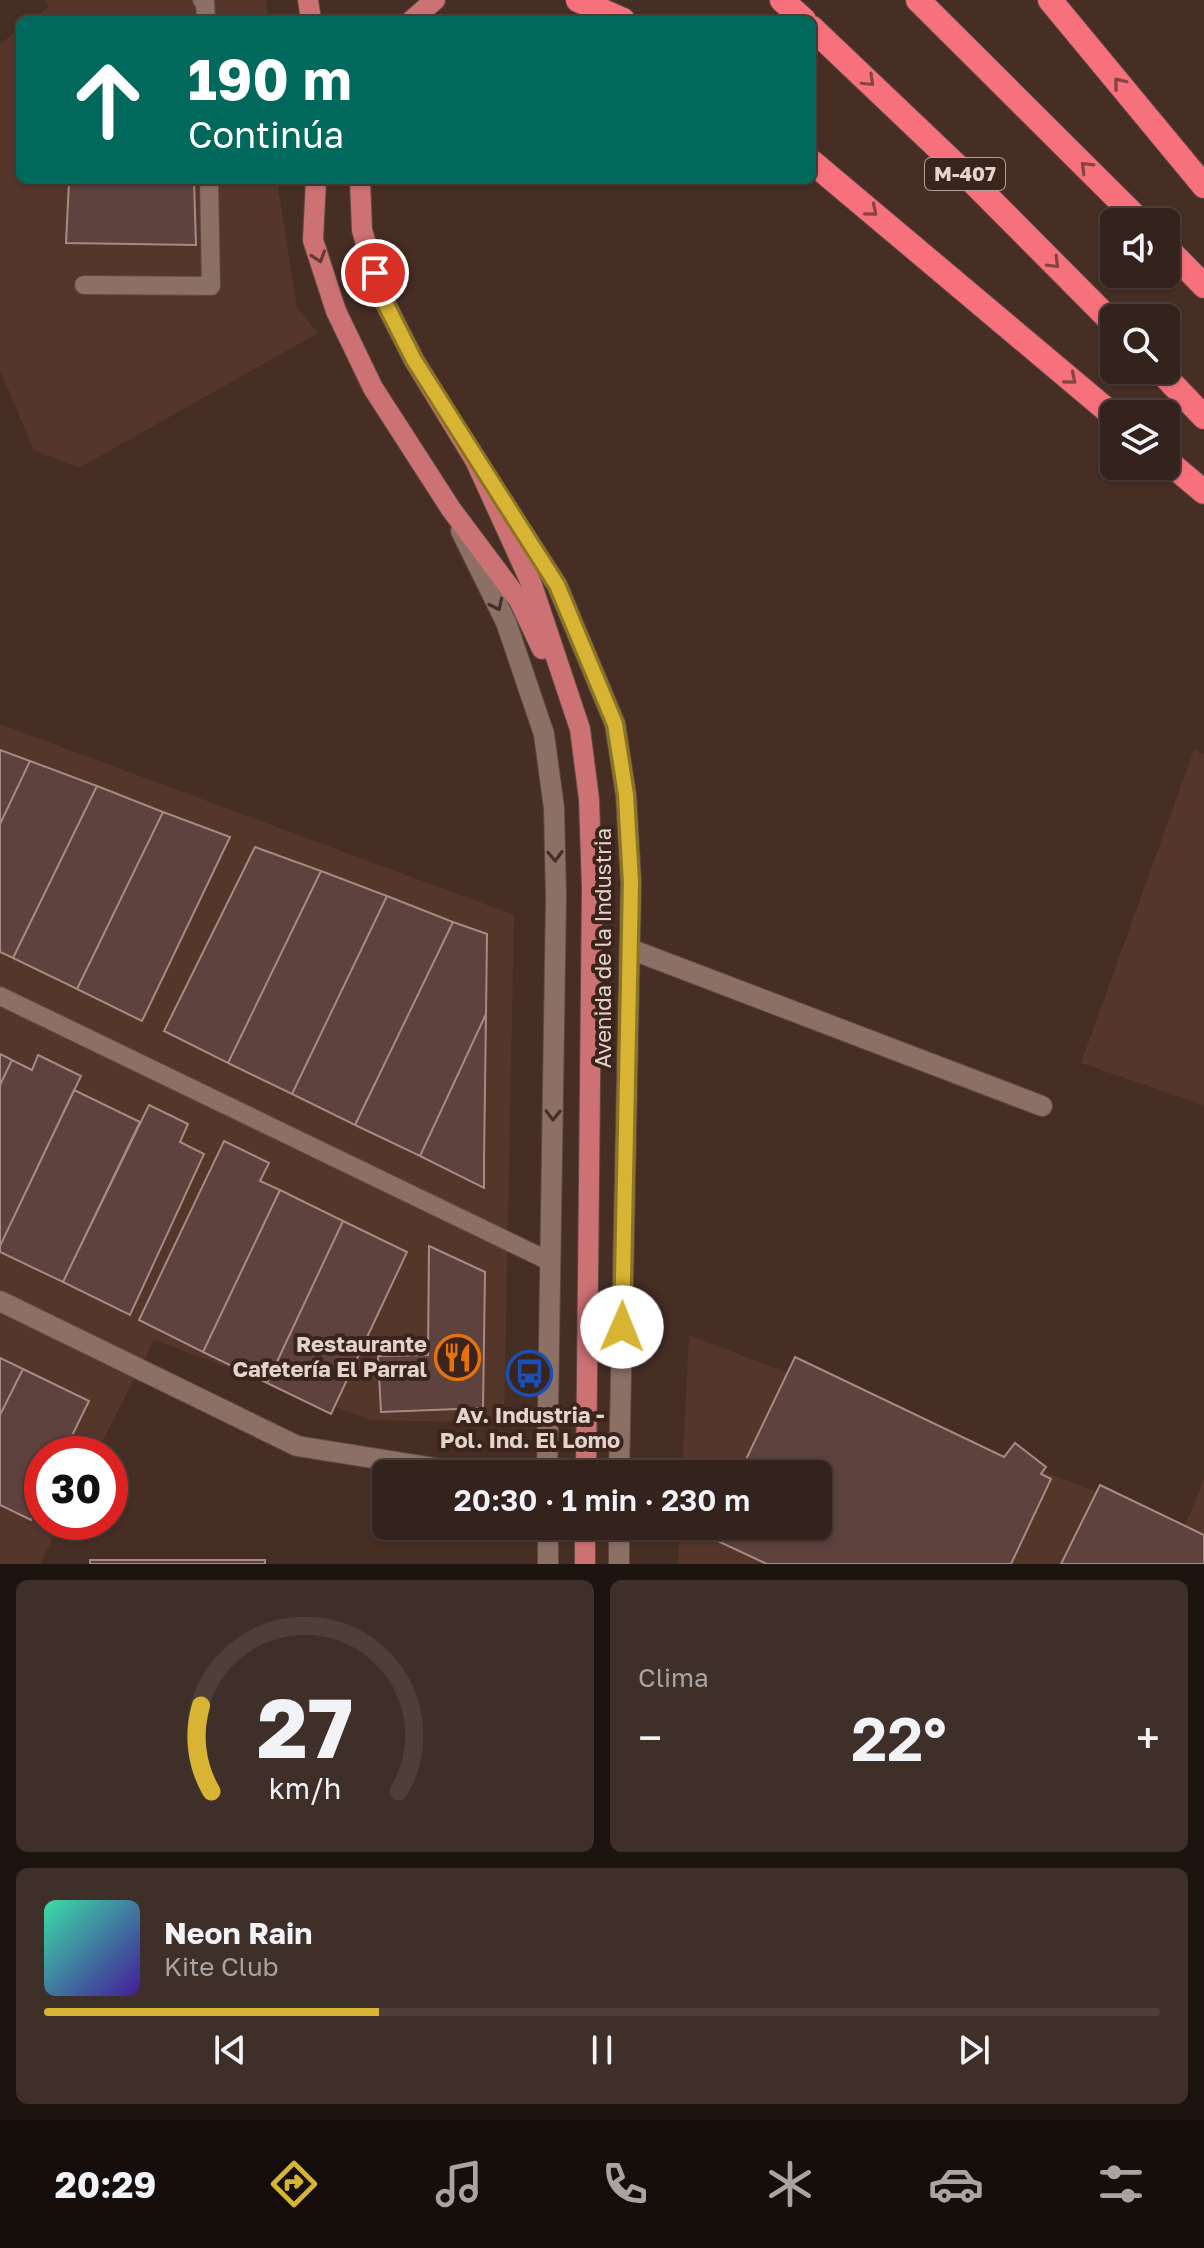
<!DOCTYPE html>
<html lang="es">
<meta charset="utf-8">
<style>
body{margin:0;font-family:"Golos Text",sans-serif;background:#3f2f29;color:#f1f3f6;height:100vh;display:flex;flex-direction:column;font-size:30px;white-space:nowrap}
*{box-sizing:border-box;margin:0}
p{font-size:26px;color:#a9a4a3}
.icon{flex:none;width:44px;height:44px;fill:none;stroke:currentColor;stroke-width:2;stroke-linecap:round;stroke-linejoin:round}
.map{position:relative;height:1564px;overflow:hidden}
.drawer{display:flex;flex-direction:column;gap:16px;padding:16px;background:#1d130f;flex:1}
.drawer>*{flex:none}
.guide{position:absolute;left:16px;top:16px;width:800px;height:168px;border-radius:12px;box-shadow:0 2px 6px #0004,0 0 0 2px #4e3f3b;background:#00695c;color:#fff;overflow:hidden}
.controls{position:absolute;left:1100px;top:208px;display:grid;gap:16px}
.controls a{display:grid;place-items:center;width:80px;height:80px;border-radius:12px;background:#34221c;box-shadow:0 2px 6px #0004,0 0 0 2px #4e3f3b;font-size:40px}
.speed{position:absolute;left:24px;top:1436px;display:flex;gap:16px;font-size:40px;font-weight:700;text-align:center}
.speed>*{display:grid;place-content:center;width:104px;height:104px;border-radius:50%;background:#34221c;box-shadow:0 2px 6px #0004,0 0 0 2px #4e3f3b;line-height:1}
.speed .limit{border:12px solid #d22;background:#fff;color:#111}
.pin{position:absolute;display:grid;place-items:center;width:68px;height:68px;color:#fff;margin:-34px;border:4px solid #fff;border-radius:50%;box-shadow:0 2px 8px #0007}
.me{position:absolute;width:88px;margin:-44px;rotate:1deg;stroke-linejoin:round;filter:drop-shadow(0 0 6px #0008)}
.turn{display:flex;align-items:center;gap:28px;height:168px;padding:0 40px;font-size:36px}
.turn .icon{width:104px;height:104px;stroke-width:2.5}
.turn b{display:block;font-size:56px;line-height:68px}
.big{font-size:60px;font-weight:600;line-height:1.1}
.drawer .card{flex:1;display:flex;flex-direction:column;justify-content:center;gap:12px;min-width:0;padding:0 28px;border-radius:12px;background:#3f2f29}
.drawer .dial{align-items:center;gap:0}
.dial svg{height:208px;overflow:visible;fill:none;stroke:#4e3f3b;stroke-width:7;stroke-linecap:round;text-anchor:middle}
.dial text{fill:#f1f3f6;stroke:none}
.song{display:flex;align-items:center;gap:24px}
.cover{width:96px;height:96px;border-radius:12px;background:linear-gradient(135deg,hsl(160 70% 55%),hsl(260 70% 35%))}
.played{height:8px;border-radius:4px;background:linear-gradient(90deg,#d8b434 30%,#4e3f3b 30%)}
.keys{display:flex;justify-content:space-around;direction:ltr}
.heat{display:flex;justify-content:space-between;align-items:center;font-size:44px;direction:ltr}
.drawer .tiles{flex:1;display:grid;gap:16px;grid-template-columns:1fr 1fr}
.card:last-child{grid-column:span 2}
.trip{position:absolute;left:372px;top:1460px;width:460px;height:80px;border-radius:12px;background:#34221c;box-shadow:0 2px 6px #0004,0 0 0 2px #4e3f3b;font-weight:600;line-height:80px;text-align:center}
.tabs{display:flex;height:128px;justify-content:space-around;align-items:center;background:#150e0b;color:#a9a4a3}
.tabs .icon{width:56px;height:56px}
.tabs .selected{color:#d8b434}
.tabs b{font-size:36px;color:#f1f3f6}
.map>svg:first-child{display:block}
.built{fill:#55362b}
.building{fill:#5d423e;stroke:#a88984;stroke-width:2}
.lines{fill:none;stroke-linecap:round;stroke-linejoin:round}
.service-casing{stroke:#5f4a43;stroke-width:20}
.minor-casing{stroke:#5f4a43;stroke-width:22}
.primary-casing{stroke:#5f4a43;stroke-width:22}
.motorway-casing{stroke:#5f4a43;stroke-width:26}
.service{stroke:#8c7066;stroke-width:18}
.minor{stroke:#8c7066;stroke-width:20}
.primary{stroke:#cc7174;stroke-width:20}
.motorway{stroke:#f7717d;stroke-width:24}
.oneway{stroke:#864342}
.oneway2{stroke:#663b36}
.oneway3{stroke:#472f26}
.route-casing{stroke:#8c7522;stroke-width:20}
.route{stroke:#d8b434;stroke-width:14}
.labels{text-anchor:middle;stroke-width:8;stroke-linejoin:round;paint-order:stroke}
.shield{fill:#3b241b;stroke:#b19e98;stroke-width:2}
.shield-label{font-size:20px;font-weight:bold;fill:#e3d3cd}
.street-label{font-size:22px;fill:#e3d3cd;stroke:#3b241b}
.poi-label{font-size:22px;font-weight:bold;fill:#e3d3cd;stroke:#3b241b;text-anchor:end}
</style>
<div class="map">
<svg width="1204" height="1564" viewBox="0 0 1204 1564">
<rect width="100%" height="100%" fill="#462e25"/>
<path class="built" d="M46,0H266L268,20H32L49,7Z
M20,29V180H277L297,308L318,333L79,468L34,450L0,370V44Z
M0,724L514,915L504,1423L371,1420L154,1340L96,1454H42V1522H61L40,1564H0Z
M1194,750L1204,754V1105L1081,1063Z
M689,1335L1185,1526L1204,1479V1564H678L680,1526H818V1474H682Z"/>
<path class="building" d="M93,180H194L196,245L66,243L69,182L93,183Z
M0,750L30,761L0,824Z
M30,761L97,786L13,958L0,952V824Z
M97,786L163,812L77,989L13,958Z
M163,812L230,837L142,1021L77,989Z
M255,847L321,871L228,1063L164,1031Z
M321,871L387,896L292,1094L228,1063Z
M387,896L453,922L355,1125L292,1094Z
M453,922L487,934L486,1014L420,1156L355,1125Z
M486,1014L484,1162V1188L420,1156Z
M0,1054L12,1060L0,1085Z
M38,1055L81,1076L0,1246V1085L12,1060L32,1070Z
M74,1090L140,1122L63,1282L0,1252V1246Z
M149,1105L188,1124L180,1142L204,1154L130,1315L63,1282Z
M224,1141L269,1163L260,1181L280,1190L203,1352L139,1320Z
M280,1190L343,1221L267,1383L203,1352Z
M343,1221L407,1252L331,1414L267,1383Z
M429,1246L485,1272L483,1408L381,1412L378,1356L428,1355Z
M795,1357L1004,1457L1015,1443L1046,1467L1041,1474L1051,1479L1011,1564H767L709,1537L714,1526H818V1474H739Z
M0,1358L23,1369L0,1415Z
M23,1369L89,1401L63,1454H42V1497L31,1520L0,1505V1415Z
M1100,1485L1204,1535V1564H1061Z
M90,1560H265V1564H90Z"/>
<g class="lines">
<defs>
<path id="service" d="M202,0L205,1L206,20
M84,285L211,286L209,180
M0,996L551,1262"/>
<path id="minor" d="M497,493L557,585L615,724L626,795L631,883L619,1474
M461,531L506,622L544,734L554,808L556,897L547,1474
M630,949L1042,1106
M0,1301L297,1446L472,1474
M548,1526V1564
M619,1564V1526"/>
<path id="primary" d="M308,0L311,20
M412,20L435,0
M316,180L313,240L336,311L373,388L451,509L519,600L542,649
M360,180L362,230L381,295L414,360L475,460L532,585L580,729L589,799L592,888L586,1474
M585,1564V1526"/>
<path id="motorway" d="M578,0L623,20
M782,0L804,20
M918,0L1141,222
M1050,0L1204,186
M812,28L956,165L1114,324
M812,162L1114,416
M1166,247L1204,286
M1159,370L1204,417
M1166,460L1204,492"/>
</defs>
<use href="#service" class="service-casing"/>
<use href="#minor" class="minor-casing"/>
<use href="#primary" class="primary-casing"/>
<use href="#motorway" class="motorway-casing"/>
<use href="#service" class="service"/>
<use href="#minor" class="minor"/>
<use href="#primary" class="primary"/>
<use href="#motorway" class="motorway"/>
</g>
<defs><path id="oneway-chevron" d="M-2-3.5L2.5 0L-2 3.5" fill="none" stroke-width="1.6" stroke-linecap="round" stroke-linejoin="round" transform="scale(2)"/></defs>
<g class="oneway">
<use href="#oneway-chevron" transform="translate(869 81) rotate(44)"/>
<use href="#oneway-chevron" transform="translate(1119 83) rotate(-129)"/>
<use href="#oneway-chevron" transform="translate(1086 167) rotate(-135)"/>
<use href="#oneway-chevron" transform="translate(872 211) rotate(40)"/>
<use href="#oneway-chevron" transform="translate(1054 263) rotate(45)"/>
<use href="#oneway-chevron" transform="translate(1071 379) rotate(40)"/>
</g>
<use class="oneway2" href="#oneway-chevron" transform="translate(319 257) rotate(72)"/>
<g class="oneway3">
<use href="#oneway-chevron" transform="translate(497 605) rotate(64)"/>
<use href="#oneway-chevron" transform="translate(555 856) rotate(88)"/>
<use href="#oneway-chevron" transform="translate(553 1115) rotate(91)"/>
</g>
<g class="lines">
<defs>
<path id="route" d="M375,273L381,295L414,360L557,585L615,724L626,795L631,883L622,1327"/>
</defs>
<use href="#route" class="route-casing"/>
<use href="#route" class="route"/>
</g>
<defs>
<symbol id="restaurant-ring" viewBox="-11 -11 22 22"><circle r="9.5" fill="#3b241b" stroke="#e8710a" stroke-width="1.5"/><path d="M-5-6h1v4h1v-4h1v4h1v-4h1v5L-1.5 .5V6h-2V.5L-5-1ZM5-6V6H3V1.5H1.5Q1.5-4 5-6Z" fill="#e8710a"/></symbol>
<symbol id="bus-ring" viewBox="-11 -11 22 22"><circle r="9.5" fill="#3b241b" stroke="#1a4fb4" stroke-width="1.5"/><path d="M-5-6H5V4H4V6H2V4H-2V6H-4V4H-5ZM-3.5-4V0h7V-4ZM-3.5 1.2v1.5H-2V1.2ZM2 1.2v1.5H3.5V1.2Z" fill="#1a4fb4"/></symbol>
</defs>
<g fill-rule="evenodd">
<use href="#restaurant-ring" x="432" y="1332" width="51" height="51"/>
<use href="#bus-ring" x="504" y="1348" width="51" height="51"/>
</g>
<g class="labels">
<rect class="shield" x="925" y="158" width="80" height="32" rx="6"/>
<g class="shield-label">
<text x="965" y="181">M-407</text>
</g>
<g class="street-label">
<text transform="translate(603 948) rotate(-90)" y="8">Avenida de la Industria</text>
</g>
<g class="poi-label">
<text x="427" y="1352">Restaurante<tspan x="427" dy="25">Cafetería El Parral</tspan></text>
<text x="530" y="1423" text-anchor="middle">Av. Industria -<tspan x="530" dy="25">Pol. Ind. El Lomo</tspan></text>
</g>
</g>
</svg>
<div class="controls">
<a><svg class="icon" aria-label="sound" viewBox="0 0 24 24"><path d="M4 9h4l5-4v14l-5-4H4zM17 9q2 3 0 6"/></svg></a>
<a><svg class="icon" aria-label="search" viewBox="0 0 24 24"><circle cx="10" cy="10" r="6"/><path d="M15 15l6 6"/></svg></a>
<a><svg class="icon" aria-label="layers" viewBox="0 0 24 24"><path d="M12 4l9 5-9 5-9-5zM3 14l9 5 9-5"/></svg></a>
</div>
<div class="speed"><div class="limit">30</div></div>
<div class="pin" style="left:375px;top:273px;background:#d93025"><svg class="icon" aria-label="arrive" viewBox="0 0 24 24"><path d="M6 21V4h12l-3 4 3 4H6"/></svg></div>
<svg class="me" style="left:622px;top:1327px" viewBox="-20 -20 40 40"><circle r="19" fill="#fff"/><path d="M0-13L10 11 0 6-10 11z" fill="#d8b434"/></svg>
<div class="trip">20:30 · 1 min · 230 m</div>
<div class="guide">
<div class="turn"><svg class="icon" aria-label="ahead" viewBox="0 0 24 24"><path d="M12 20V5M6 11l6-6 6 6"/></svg><div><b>190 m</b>Continúa</div></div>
</div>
</div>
<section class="drawer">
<div class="tiles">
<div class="card dial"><svg viewBox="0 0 100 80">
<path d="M14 69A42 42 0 1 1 86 69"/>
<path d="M14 69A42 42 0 0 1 10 36" stroke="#d8b434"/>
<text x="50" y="56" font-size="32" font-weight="700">27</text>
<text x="50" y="72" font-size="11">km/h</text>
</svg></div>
<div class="card"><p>Clima</p>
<div class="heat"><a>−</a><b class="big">22°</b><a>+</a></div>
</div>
<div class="card">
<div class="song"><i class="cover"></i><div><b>Neon Rain</b><p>Kite Club</p></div></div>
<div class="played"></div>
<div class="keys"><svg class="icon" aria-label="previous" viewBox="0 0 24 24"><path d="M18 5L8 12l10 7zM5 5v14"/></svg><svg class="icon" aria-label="pause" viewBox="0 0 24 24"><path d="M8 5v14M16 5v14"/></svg><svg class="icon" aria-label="next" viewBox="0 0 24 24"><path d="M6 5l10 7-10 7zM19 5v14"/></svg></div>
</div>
</div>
</section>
<nav class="tabs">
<b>20:29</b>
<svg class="icon selected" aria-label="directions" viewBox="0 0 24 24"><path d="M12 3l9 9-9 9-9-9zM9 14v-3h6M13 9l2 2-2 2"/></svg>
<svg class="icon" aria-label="music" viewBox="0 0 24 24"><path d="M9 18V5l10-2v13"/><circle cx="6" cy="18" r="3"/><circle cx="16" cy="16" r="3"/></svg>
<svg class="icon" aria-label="phone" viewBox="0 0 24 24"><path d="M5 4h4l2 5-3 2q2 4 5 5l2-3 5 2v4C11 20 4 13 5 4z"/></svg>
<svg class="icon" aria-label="climate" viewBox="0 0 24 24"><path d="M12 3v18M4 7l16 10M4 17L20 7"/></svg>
<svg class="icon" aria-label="car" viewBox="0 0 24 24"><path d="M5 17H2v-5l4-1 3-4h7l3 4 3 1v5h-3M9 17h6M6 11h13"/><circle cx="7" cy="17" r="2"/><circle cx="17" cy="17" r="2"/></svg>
<svg class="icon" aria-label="filters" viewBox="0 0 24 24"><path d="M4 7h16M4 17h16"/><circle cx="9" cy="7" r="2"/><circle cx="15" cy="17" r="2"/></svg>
</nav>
